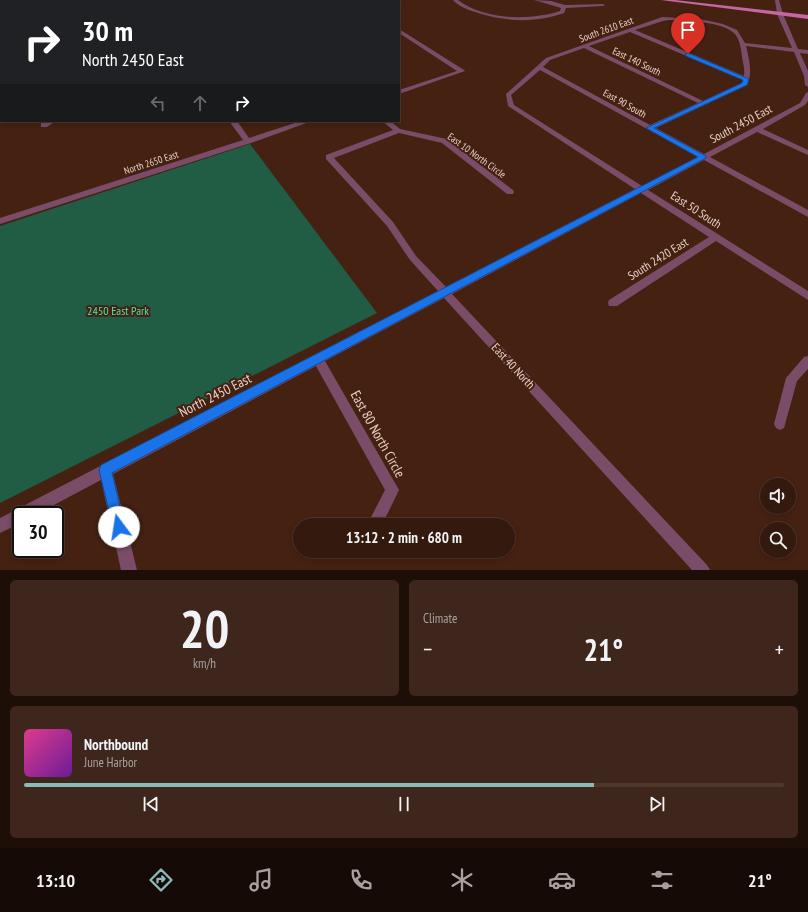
<!DOCTYPE html>
<meta charset="utf-8">
<style>
body{margin:0;font-family:"PT Sans Narrow",sans-serif;background:#3f261c;color:#f1f3f6;height:100vh;display:flex;flex-direction:column;font-size:15px;white-space:nowrap}
*{box-sizing:border-box;margin:0}
p{font-size:13px;color:#a9a09e}
.icon{flex:none;width:22px;height:22px;fill:none;stroke:currentColor;stroke-width:2;stroke-linecap:round;stroke-linejoin:round}
.map{position:relative;height:570px;overflow:hidden}
.drawer{display:flex;flex-direction:column;gap:10px;padding:10px;background:#1d0e08;flex:1}
.drawer>*{flex:none}
.hud{position:absolute;left:0px;top:0px;width:400px;height:122px;box-shadow:0 2px 6px #0003,0 0 0 1px #4e382e;background:#202124;color:#fff;overflow:hidden}
.buttons{position:absolute;left:760px;top:478px;display:grid;gap:8px}
.buttons a{display:grid;place-items:center;width:36px;height:36px;border-radius:50%;background:#34190e;box-shadow:0 2px 6px #0003,0 0 0 1px #4e382e;font-size:20px}
.speed{position:absolute;left:12px;top:506px;display:flex;gap:8px;font-size:20px;font-weight:700;text-align:center}
.speed>*{display:grid;place-content:center;width:52px;height:52px;border-radius:50%;background:#34190e;box-shadow:0 2px 6px #0003,0 0 0 1px #4e382e;line-height:1}
.speed .limit{border:2px solid #111;border-radius:6px;background:#fff;color:#111}
.pin{position:absolute;display:grid;place-items:center;width:34px;height:34px;color:#fff;margin:-41px -17px;border-radius:50% 50% 50% 0;rotate:-45deg;box-shadow:0 0 4px #0007}
.pin .icon{rotate:45deg}
.me{position:absolute;width:44px;margin:-22px;rotate:346deg;stroke-linejoin:round;filter:drop-shadow(0 0 3px #0008)}
.turn{display:flex;align-items:center;gap:14px;height:84px;padding:0 16px;font-size:18px}
.turn .icon{width:52px;height:52px;stroke-width:2.5}
.turn b{display:block;font-size:28px;line-height:34px}
.lanes{display:flex;align-items:center;height:38px;padding:0 16px;background:#0003;justify-content:center;gap:20px;direction:ltr}
.lanes .off{opacity:.35}
.big{font-size:30px;font-weight:600;line-height:1.1}
.drawer .widget{flex:1;display:flex;flex-direction:column;justify-content:center;gap:6px;min-width:0;padding:0 14px;border-radius:6px;background:#3f261c}
.drawer .dial{align-items:center;gap:0}
.dial b{font-size:52px;line-height:1}
.song{display:flex;align-items:center;gap:12px}
.cover{width:48px;height:48px;border-radius:6px;background:linear-gradient(135deg,hsl(330 70% 55%),hsl(280 70% 35%))}
.played{height:4px;border-radius:2px;background:linear-gradient(90deg,#8bbbb9 75%,#4e382e 75%)}
.keys{display:flex;justify-content:space-around;direction:ltr}
.heat{display:flex;justify-content:space-between;align-items:center;font-size:22px;direction:ltr}
.drawer .tiles{flex:1;display:grid;gap:10px;grid-template-columns:1fr 1fr}
.widget:last-child{grid-column:span 2}
.trip{position:absolute;left:293px;top:518px;width:222px;height:40px;border-radius:20px;background:#34190e;box-shadow:0 2px 6px #0003,0 0 0 1px #4e382e;font-weight:600;line-height:40px;text-align:center}
.menu{display:flex;height:64px;justify-content:space-around;align-items:center;background:#150a06;color:#a9a09e}
.menu .icon{width:28px;height:28px}
.menu .on{color:#8bbbb9}
.menu b{font-size:18px;color:#f1f3f6}
.map>svg:first-child{display:block}
.green{fill:#215c44}
.lines{fill:none;stroke-linecap:round;stroke-linejoin:round}
.minor{fill:#7a4c68;fill-rule:evenodd}
.major{fill:#c567a2;fill-rule:evenodd}
.route{fill:#1a73e8;stroke:#114b97}
.labels{text-anchor:middle;stroke-width:4;stroke-linejoin:round;paint-order:stroke}
.far-street-label{font-size:10px;fill:#e8d0c6;stroke:#452112}
.street-label{font-size:12px;fill:#e8d0c6;stroke:#452112}
.park-label{font-size:12px;fill:#4ae4a9;stroke:#452112}
.near-street-label{font-size:14px;fill:#e8d0c6;stroke:#452112}
</style>
<div class="map">
<svg width="808" height="570" viewBox="0 0 808 570">
<rect width="100%" height="100%" fill="#452112"/>
<path class="green" d="M250,144L377,313L0,503V226Z"/>
<g class="lines">
<path class="minor" d="M28,0H33V1H28Z
M293,0H299V1H293Z
M453,0H458C485,20 529,21 560,11L561,8L534,0L551,1L565,5L603,4L605,5L603,6L566,8L564,13C534,23 507,22 478,13C469,10 459,7 453,0Z
M775,0H779L783,14L798,49L808,50V54L800,53L808,71V87L805,85L804,76L794,52L746,46C749,59 753,73 747,85L656,128L704,154L800,103L806,93L808,92V101L805,105L763,129L808,150V155L757,132L710,157L808,210V217L704,160L648,190L808,291V300L716,241L617,306H609L608,303L609,300L709,237L641,193L452,294L707,565L710,570H692L444,298L325,361L399,490L382,525H367L385,490L316,366L113,474L137,570H121L101,480L35,515H21V523L0,533V518L438,291L410,260L387,226L326,159V155L393,130L382,121H390L400,129L447,139L513,190L514,192L513,194H507L442,143L399,133L334,158L393,222L416,256L446,287L635,189L508,106L506,94L546,58L662,17L700,19L723,24L737,30L745,43L792,48L777,14ZM669,20C685,21 723,21 735,34C740,40 741,49 742,57C743,64 745,69 744,76L635,30L663,21ZM630,32L743,80L742,83L703,101L589,46ZM584,48L698,103L650,125L543,67L550,60ZM540,70L698,157L642,186L514,105L511,95Z
M399,29L464,70L465,71L399,94V90L457,71L399,33Z
M0,82H1V86H0Z
M47,121H56L47,127H41V123Z
M229,121H237L249,138L301,121H312L251,143L0,224V218L243,140Z
M808,356V369L797,381L784,428L780,430L776,428L774,424L786,378L804,357Z"/>
<path class="major" d="M661,0H675L808,15V19Z"/>
</g>
<path class="route" d="M688,53L749,79L747,85L654,128L706,156V158L112,473L125,527L124,532L119,534L114,532L99,470L101,465L698,157L646,128L742,83L743,80L686,56L685,54Z"/>
<g class="labels">
<g class="far-street-label">
<text transform="translate(606 29) rotate(-20)" y="4">South 2610 East</text>
<text transform="translate(637 61) rotate(26)" y="4">East 140 South</text>
<text transform="translate(625 103) rotate(29)" y="4">East 90 South</text>
<text transform="translate(477 155) rotate(36)" y="4">East 10 North Circle</text>
<text transform="translate(151 162) rotate(-18)" y="4">North 2650 East</text>
</g>
<g class="street-label">
<text transform="translate(741 124) rotate(-28)" y="4">South 2450 East</text>
<text transform="translate(696 210) rotate(33)" y="4">East 50 South</text>
<text transform="translate(658 259) rotate(-32)" y="4">South 2420 East</text>
<text transform="translate(513 366) rotate(47)" y="4">East 40 North</text>
</g>
<g class="park-label">
<text x="118" y="315">2450 East Park</text>
</g>
<g class="near-street-label">
<text transform="translate(215 395) rotate(-27)" y="5">North 2450 East</text>
<text transform="translate(378 434) rotate(61)" y="5">East 80 North Circle</text>
</g>
</g>
</svg>
<div class="buttons">
<a><svg class="icon" aria-label="sound" viewBox="0 0 24 24"><path d="M4 9h4l5-4v14l-5-4H4zM17 9q2 3 0 6"/></svg></a>
<a><svg class="icon" aria-label="search" viewBox="0 0 24 24"><circle cx="10" cy="10" r="6"/><path d="M15 15l6 6"/></svg></a>
</div>
<div class="speed"><div class="limit">30</div></div>
<div class="pin" style="left:688px;top:54px;background:#d93025"><svg class="icon" aria-label="arrive" viewBox="0 0 24 24"><path d="M6 21V4h12l-3 4 3 4H6"/></svg></div>
<svg class="me" style="left:119px;top:527px" viewBox="-20 -20 40 40"><circle r="19" fill="#fff"/><path d="M0-13L10 11 0 6-10 11z" fill="#1a73e8"/></svg>
<div class="trip">13:12 · 2 min · 680 m</div>
<div class="hud">
<div class="turn"><svg class="icon" aria-label="right" viewBox="0 0 24 24"><path d="M7 20v-9h11M14 6l5 5-5 5"/></svg><div><b>30 m</b>North 2450 East</div></div>
<div class="lanes"><svg class="icon off" aria-label="left" viewBox="0 0 24 24"><path d="M17 20v-9H6M10 6l-5 5 5 5"/></svg><svg class="icon off" aria-label="ahead" viewBox="0 0 24 24"><path d="M12 20V5M6 11l6-6 6 6"/></svg><svg class="icon" aria-label="right" viewBox="0 0 24 24"><path d="M7 20v-9h11M14 6l5 5-5 5"/></svg></div>
</div>
</div>
<section class="drawer">
<div class="tiles">
<div class="widget dial"><b>20</b><p>km/h</p></div>
<div class="widget"><p>Climate</p>
<div class="heat"><a>−</a><b class="big">21°</b><a>+</a></div>
</div>
<div class="widget">
<div class="song"><i class="cover"></i><div><b>Northbound</b><p>June Harbor</p></div></div>
<div class="played"></div>
<div class="keys"><svg class="icon" aria-label="previous" viewBox="0 0 24 24"><path d="M18 5L8 12l10 7zM5 5v14"/></svg><svg class="icon" aria-label="pause" viewBox="0 0 24 24"><path d="M8 5v14M16 5v14"/></svg><svg class="icon" aria-label="next" viewBox="0 0 24 24"><path d="M6 5l10 7-10 7zM19 5v14"/></svg></div>
</div>
</div>
</section>
<nav class="menu">
<b>13:10</b>
<svg class="icon on" aria-label="directions" viewBox="0 0 24 24"><path d="M12 3l9 9-9 9-9-9zM9 14v-3h6M13 9l2 2-2 2"/></svg>
<svg class="icon" aria-label="music" viewBox="0 0 24 24"><path d="M9 18V5l10-2v13"/><circle cx="6" cy="18" r="3"/><circle cx="16" cy="16" r="3"/></svg>
<svg class="icon" aria-label="phone" viewBox="0 0 24 24"><path d="M5 4h4l2 5-3 2q2 4 5 5l2-3 5 2v4C11 20 4 13 5 4z"/></svg>
<svg class="icon" aria-label="climate" viewBox="0 0 24 24"><path d="M12 3v18M4 7l16 10M4 17L20 7"/></svg>
<svg class="icon" aria-label="car" viewBox="0 0 24 24"><path d="M5 17H2v-5l4-1 3-4h7l3 4 3 1v5h-3M9 17h6M6 11h13"/><circle cx="7" cy="17" r="2"/><circle cx="17" cy="17" r="2"/></svg>
<svg class="icon" aria-label="filters" viewBox="0 0 24 24"><path d="M4 7h16M4 17h16"/><circle cx="9" cy="7" r="2"/><circle cx="15" cy="17" r="2"/></svg>
<b>21°</b>
</nav>
